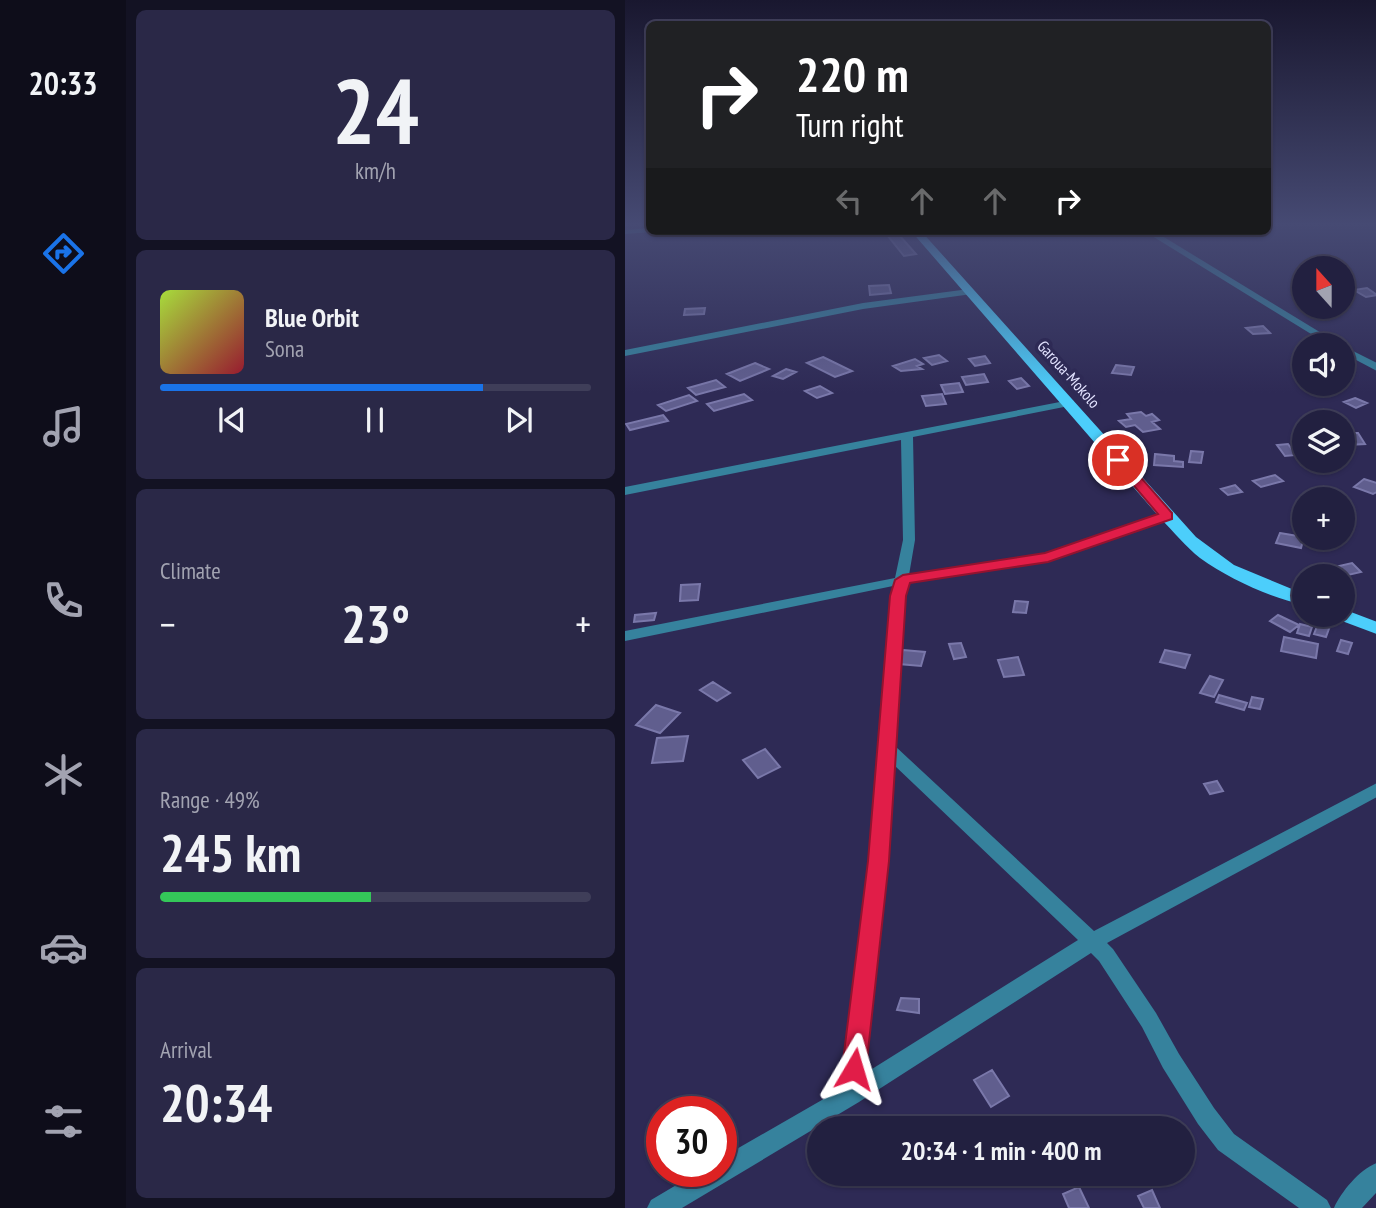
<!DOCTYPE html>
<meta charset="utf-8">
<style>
body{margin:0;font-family:"PT Sans Narrow",sans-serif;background:#2a2847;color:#f1f3f6;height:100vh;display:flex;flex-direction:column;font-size:26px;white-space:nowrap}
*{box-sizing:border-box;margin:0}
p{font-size:23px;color:#a2a3b1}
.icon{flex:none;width:38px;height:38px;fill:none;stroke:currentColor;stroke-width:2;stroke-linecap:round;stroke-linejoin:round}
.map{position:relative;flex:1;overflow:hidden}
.panel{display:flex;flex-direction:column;gap:10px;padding:10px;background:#131223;width:499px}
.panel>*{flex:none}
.guide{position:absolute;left:21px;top:21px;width:625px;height:214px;border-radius:10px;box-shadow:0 2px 5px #0004,0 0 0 2px #3f3e59;background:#202124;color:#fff;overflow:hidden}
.needle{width:46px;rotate:339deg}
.fabs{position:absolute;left:667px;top:256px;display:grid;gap:14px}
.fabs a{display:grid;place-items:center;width:63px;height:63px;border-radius:50%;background:#222040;box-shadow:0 2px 5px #0004,0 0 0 2px #3f3e59;font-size:35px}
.speed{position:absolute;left:21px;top:1096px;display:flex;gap:14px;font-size:35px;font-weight:700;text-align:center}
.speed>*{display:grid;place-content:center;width:91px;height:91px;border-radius:50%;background:#222040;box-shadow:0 2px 5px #0004,0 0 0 2px #3f3e59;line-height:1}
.speed .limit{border:10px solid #d22;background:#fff;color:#111}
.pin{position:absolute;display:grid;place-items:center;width:60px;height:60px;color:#fff;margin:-30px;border:4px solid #fff;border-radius:50%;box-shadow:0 2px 7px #0007}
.me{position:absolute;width:77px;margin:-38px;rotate:7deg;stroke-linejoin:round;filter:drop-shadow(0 0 5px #0008)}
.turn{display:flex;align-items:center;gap:24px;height:147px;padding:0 35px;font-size:32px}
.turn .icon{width:91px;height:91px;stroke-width:2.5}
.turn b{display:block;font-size:49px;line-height:60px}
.lanes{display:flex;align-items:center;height:66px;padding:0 35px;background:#0003;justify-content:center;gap:35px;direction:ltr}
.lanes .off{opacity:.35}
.big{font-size:52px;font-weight:700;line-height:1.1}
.panel .widget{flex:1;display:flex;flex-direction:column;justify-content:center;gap:10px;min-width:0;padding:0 24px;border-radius:10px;background:#2a2847}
.panel .dial{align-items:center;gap:0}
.dial b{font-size:91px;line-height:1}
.song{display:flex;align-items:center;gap:21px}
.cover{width:84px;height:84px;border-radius:10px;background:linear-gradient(135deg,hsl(80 70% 55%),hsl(350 70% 35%))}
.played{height:7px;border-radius:4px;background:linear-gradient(90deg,#1a73e8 75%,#3f3e59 75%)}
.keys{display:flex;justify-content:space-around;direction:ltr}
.heat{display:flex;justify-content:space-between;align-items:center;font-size:38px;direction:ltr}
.charge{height:10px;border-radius:5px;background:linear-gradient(90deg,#34c759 49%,#3f3e59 0)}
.trip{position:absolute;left:182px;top:1116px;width:388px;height:70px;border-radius:35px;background:#222040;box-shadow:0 2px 5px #0004,0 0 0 2px #3f3e59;font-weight:700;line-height:70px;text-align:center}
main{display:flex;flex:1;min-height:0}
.menu{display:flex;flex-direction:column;width:126px;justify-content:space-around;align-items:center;background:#0e0d1a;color:#a2a3b1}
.menu .icon{width:49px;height:49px}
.menu .selected{color:#1a73e8}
.menu b{font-size:32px;color:#f1f3f6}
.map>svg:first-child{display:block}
.building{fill:#605e8e;stroke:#7a78aa;stroke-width:2}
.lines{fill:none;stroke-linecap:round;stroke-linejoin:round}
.street{fill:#36829d;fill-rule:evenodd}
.primary{fill:#4ccefb;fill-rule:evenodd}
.route{fill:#e11d48;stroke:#92132f;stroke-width:2}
.labels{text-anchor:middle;stroke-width:7;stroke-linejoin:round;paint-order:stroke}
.far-street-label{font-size:16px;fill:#e3e3ff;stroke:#2e2a55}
</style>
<main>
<nav class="menu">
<b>20:33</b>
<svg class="icon selected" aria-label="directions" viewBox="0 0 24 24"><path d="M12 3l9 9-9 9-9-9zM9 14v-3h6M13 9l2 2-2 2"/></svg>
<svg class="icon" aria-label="music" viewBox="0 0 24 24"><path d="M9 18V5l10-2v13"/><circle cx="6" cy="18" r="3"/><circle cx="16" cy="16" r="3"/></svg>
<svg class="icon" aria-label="phone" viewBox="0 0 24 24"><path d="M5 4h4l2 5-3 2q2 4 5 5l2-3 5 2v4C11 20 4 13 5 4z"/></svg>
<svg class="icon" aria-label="climate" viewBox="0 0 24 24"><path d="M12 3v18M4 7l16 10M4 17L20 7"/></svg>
<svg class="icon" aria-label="car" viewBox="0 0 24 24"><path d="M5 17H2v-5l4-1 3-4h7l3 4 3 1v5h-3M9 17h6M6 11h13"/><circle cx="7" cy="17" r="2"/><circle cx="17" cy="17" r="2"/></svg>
<svg class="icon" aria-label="filters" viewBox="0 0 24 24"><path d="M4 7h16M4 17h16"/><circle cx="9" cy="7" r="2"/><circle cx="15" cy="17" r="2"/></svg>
</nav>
<section class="panel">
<div class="widget dial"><b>24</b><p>km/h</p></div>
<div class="widget">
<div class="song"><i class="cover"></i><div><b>Blue Orbit</b><p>Sona</p></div></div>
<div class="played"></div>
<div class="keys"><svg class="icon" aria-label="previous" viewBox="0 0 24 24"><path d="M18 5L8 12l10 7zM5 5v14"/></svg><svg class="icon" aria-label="pause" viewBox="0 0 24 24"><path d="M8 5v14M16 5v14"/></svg><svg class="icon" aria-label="next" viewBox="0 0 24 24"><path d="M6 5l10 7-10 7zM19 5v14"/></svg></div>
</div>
<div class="widget"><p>Climate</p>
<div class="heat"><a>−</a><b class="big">23°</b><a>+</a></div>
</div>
<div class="widget"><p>Range · 49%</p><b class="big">245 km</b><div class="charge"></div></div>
<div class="widget"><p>Arrival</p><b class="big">20:34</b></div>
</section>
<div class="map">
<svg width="752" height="1208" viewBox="0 0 752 1208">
<rect width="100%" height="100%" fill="#2e2a55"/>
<path class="building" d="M274,235L291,254L279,256L263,236Z
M264,285L266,293L245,295L244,286Z
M742,288L752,295L741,297L729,290Z
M80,308L79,314L59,315L60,309Z
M638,326L645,333L628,334L621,328Z
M314,355L322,361L307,365L299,358Z
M360,356L365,363L350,366L344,359Z
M198,357L227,371L210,377L182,363Z
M290,359L298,364L292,366L297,369L276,371L268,366Z
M130,363L144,369L115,381L102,374Z
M491,365L509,367L506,375L487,373Z
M161,369L171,372L158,379L148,376Z
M359,374L363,382L341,385L337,377Z
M396,378L404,386L392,389L384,381Z
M91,380L100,387L71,395L63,388Z
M334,383L338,392L320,394L316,385Z
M195,386L207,393L192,398L180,391Z
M119,394L127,400L89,411L82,404Z
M317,394L321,404L301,406L297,396Z
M64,395L72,401L41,411L33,405Z
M730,398L742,403L731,408L719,402Z
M516,412L521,416L527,414L534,420L527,422L535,429L518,432L510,425L501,427L494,421L506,419L502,414Z
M38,415L43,421L5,430L1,424Z
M718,433H733L740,444L722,445Z
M663,444L671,455L660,456L652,445Z
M566,451L578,452L576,463L564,462Z
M530,454L549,456V461L558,462V467L529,465Z
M650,475L658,481L636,487L628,481Z
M739,479L752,483V492L748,494L729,487Z
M610,485L617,492L603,495L596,489Z
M655,533L679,537L676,548L651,543Z
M727,563L736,572L723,575L714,566Z
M75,584L73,600L55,601L56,585Z
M390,601L403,602L401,613L388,612Z
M31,613L29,620L9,622L10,615Z
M653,615L674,625L665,632L645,621Z
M694,621L706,623L701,637L689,634Z
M675,624L687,627L684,636L672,633Z
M659,637L693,644L691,658L656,651Z
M716,640L727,643L723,654L712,651Z
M336,643L341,657L329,659L324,644Z
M278,650L300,652L296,666L274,664Z
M540,650L565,655L560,668L535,662Z
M393,657L399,675L379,677L373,660Z
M585,676L598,680L589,697L575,693Z
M88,682L105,693L92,701L75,690Z
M594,695L622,703L619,710L591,702Z
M627,697L638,699L635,709L624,707Z
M31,705L55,713L35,733L11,725Z
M63,736L58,761L27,763L32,738Z
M140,749L155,767L133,778L118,760Z
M592,781L598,791L585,794L579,784Z
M276,998L294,999V1013L272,1010Z
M367,1070L384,1096L366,1107L349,1080Z
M204,1174H223V1182L204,1183Z
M454,1187L464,1208H444L438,1194Z
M527,1190L535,1208H519L513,1196Z"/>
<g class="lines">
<path class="street" d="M24,228L27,232L0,234V230Z
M519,231H529L716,345H704Z
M344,289L347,290V294L238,309L0,356V350L238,303Z
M718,346L752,363V371L718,353Z
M445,400L449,401V405L288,437L290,540L284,575L421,553L538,513H546L548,516L546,519L423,561L282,583L270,746L469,931L752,783V797L482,943L488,949L531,1013L554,1054L589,1108L609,1134L702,1200L706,1208H674L593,1150L573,1124L538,1068L517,1027L474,961L466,953L234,1102L57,1208H22L26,1200L75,1171H96V1158L216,1089L245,861L268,586L0,641V631L270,578L278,540L276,440L0,495V487ZM269,765L453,940L239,1074L263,861Z
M752,1163V1192L737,1208H709C716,1192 735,1169 752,1163Z"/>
<path class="primary" d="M286,231H296L571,537L609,565L679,594V605C644,597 604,579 575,558C561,547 549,532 536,519Z
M718,609L752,622V634L709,618L706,614H718Z"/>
</g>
<linearGradient id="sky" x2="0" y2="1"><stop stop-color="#19172f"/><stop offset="0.57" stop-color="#464a73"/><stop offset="1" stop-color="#464a73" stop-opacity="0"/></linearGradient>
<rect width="752" height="393" fill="url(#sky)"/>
<path class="route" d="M493,456L498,457L547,513V519L423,562L285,583L281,596L264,861L241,1069L238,1077L229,1080L220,1077L217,1069L243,861L265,596L270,580L278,575L420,553L533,514L487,460Z"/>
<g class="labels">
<g class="far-street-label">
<text transform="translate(444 374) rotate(48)" y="6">Garoua-Mokolo</text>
</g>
</g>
</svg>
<div class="fabs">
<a><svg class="needle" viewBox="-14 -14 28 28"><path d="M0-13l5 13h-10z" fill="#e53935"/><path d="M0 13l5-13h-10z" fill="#a2a3b1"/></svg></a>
<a><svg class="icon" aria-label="sound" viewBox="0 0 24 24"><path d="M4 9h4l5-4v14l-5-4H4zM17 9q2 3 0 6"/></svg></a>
<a><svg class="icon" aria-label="layers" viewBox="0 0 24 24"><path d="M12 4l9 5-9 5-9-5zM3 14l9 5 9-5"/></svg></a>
<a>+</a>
<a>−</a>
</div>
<div class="speed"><div class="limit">30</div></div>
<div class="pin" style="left:493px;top:460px;background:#d93025"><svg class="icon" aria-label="arrive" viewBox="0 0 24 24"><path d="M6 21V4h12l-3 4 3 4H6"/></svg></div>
<svg class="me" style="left:229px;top:1069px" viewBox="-20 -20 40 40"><path d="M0-17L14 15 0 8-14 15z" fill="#e11d48" stroke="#fff" stroke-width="4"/></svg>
<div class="trip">20:34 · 1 min · 400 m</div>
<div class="guide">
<div class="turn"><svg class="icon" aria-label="right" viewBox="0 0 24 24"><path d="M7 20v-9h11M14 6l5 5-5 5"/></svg><div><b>220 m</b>Turn right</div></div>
<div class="lanes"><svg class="icon off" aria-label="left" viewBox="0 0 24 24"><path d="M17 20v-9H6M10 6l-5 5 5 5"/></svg><svg class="icon off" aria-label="ahead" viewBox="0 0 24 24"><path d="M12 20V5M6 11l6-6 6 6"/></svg><svg class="icon off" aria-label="ahead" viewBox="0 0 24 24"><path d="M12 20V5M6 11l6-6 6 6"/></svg><svg class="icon" aria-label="right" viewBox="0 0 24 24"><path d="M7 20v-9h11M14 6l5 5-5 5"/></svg></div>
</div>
</div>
</main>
